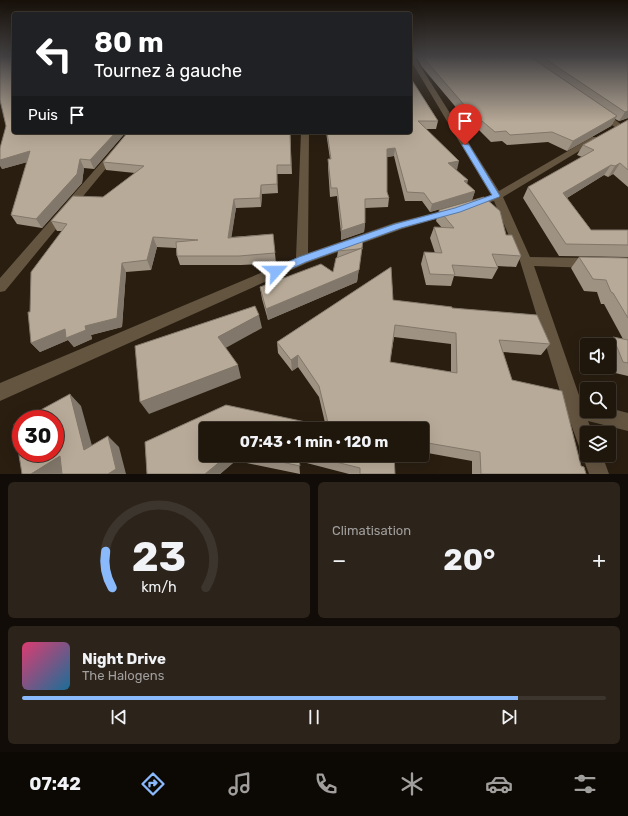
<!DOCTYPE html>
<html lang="fr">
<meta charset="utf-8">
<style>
body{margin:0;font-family:Rubik,sans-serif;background:#2c231a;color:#f1f3f6;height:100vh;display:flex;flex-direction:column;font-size:15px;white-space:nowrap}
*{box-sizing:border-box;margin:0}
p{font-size:13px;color:#a19f9d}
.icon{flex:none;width:22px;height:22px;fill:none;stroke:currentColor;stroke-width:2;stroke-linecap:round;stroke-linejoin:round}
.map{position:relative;height:474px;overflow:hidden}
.side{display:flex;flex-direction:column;gap:8px;padding:8px;background:#110c07;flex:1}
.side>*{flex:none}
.hud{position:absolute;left:12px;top:12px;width:400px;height:122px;border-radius:4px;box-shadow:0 4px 16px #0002,0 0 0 1px #3c352d;background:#202124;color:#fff;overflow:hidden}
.tools{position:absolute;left:580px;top:338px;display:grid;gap:8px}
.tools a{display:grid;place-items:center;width:36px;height:36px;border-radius:4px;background:#1f160c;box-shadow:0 4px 16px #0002,0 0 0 1px #3c352d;font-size:20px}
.speed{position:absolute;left:12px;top:410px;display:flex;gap:8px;font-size:20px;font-weight:700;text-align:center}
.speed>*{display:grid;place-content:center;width:52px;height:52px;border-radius:50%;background:#1f160c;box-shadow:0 4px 16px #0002,0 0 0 1px #3c352d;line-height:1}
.speed .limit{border:6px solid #d22;background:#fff;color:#111}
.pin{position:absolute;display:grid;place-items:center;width:34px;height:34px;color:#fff;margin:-41px -17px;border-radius:50% 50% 50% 0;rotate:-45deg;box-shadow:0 0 4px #0007}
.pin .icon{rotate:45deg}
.me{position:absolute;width:44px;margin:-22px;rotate:66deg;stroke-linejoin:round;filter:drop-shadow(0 0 3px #0008)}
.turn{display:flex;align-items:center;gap:14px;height:84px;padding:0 16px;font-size:18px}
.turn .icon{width:52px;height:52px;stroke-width:2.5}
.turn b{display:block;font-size:28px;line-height:34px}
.then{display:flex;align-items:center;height:38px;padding:0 16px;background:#0003;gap:8px;font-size:15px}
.big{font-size:30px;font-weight:700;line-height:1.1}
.side .widget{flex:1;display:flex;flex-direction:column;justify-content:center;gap:6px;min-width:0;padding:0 14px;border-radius:6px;background:#2c231a}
.side .dial{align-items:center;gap:0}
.dial svg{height:104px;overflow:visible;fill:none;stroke:#3c352d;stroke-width:7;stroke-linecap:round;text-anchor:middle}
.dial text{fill:#f1f3f6;stroke:none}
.song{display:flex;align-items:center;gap:12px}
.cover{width:48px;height:48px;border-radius:6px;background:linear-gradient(135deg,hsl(340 70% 55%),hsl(200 70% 35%))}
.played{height:4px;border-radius:2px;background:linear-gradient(90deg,#8abafc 85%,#3c352d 85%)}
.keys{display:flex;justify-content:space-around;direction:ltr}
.heat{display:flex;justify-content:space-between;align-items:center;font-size:22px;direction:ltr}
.side .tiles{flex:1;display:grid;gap:8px;grid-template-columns:1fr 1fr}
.widget:last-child{grid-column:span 2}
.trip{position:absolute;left:199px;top:422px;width:230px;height:40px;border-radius:4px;background:#1f160c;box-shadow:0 4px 16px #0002,0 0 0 1px #3c352d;font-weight:700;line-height:40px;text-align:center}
.tabs{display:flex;height:64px;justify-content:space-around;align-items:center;background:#0c0905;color:#a19f9d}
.tabs .icon{width:28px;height:28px}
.tabs .active{color:#8abafc}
.tabs b{font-size:18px;color:#f1f3f6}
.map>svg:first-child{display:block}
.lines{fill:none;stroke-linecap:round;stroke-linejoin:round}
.street{fill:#645541;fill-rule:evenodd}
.wall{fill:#9e9283;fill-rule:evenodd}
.shaded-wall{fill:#81776a}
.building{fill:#b8aa98;stroke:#81776a;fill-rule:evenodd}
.route{fill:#8abafc;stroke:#5a79a4}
</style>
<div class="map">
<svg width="628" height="474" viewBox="0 0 628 474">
<rect width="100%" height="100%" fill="#291e10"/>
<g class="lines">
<path class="street" d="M410,56H414L499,191L592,137H598L599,139L503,197L530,257L591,258L596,260L597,263L596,266L591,268L534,266L581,401L587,402V411H609V408L628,413V431L588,421L593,433H587V455H602L609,474H589L582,455L584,450L580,449L565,408L520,261L494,201L472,207L467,204L468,202L491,195L410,59Z
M598,111H604L623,126L622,128H616L598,115Z
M128,132H136L5,291L0,292V278Z
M301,132H309L308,253L394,223L453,208L457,209L459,211L457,213L402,229L307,263L0,401V383L296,258Z"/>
</g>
<path class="wall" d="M416,56H628V118L619,121L615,119L611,126L567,151L548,142L507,145L502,141L491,142L479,130H475L422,67Z
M410,77L438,121L436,129H426L467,184L475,191L472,200L430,212L422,201H405L394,156L387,157V192L389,198L388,207L365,208V223L364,232L341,240V233L337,196L330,197L328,167V159H330L326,132H410Z
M628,120V187L613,174L608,177L604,175L567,198L591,230H628V257L559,256L523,198L528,187L582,157L577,155L583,145Z
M6,126L126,132L94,169L84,168L82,183L42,228L17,224L11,215L27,162L2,169Z
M290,132L292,174H277L278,193L262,194L261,207L236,208L231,237L273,234L276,263L241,265H180L177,256L176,248L157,247L151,270L126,272L122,327L91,335L92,339L74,347L68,340L40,352L31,343L30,312L62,231H57L51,221L103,197L135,173L106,170L103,162Z
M439,210L506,235L521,256L516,267L497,266L498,268L492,279L454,276L451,286L426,285L421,264L424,252L435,253L430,238L434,227L442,228L436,221Z
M363,238L357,282L268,320L262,299L260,287L333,272L337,257L338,251Z
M579,257L628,258V376L611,372L609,367V345H605L613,337L623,339L604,304H601L597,292L584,291L571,268Z
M391,267L393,300L452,307V308L537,315L550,344L541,355L503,352L512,380L562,391L581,466L584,467L586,474H472V461L422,452V429H206V455H394L395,474H349L299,461L300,474L242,462L240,457L220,474H147L145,442L226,405L326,427L319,397L298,367L292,371L278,353L277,342ZM394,337L451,344V372L390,362Z"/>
<path class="shaded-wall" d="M628,111V118L619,121L625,112Z
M617,116L611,126L567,151L573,141Z
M116,132H126L94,169L90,160Z
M395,148L394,156L385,157L387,149Z
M30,151L35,160L2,169L0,166V160Z
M80,159L84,168L82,183L42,228L36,219Z
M459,161L457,170L448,163Z
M620,163L613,174L608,177L615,166Z
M611,165L604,175L557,204L563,193Z
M468,180L466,189L464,181Z
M261,185L262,194L261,207L260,198Z
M475,191L472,200L430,212L432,204Z
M234,199L236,208L230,247L228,238Z
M365,223L364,232L341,240V231Z
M153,237L157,247L151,270L147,260Z
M362,248L357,282L268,320L266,309L359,270Z
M122,263L126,272L122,327L91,335L92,339L74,347L68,340L40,352L31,343L65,329L85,326Z
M259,315L262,328L222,350L218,337Z
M298,355V367L292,371L291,360Z
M238,365L241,378L149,414L140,402Z
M70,394L81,406L96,460L84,450Z
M108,436L119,447L126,474H108Z
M228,455H239L240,457L220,474H205Z
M60,456L74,466L62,474H31Z"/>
<path class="building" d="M0,56H14V132H116L90,160L80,159L77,174L36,219L11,215L30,151L0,160V148L6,126L0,100Z
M422,56H529L617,116L573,141L552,132L510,135L506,131L495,132L482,121H478Z
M541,56H628V111L625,112Z
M410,77L438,121H418L459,161L448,163L468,180L464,181L475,191L432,204L424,193L407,192L395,148L387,149V192L389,198L365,199V223L341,231L342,227L337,188H331L328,159H331L327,132H410Z
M628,120V170L620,163L615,166L611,165L563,193L591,230H628V245L566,244L528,187L594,150L583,145Z
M128,132H290L291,165H277V184L261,185L260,198L234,199L228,238L273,234L275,253L239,256H177L176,242L198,240L153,237L147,260L122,263L117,318L85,326L86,330L66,338L65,329L31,343L28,312H30L31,272L67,224L51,221L73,196L103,197L144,166L103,162Z
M484,197L500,211L506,235H512L521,256L492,254L498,268L452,265L455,275L430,274L424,252L442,253L434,227L454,228L439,210Z
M363,238L362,249V248L358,249L338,251L339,246Z
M362,248L359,270L266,309L260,287L321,264L333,272L336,258Z
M579,257L628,258V318L613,293L611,292L606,280L593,279Z
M391,267L393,300L452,307V308L537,315L550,344L499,340L512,380L562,391L581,466L584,467L586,474H481L480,452L422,442V429H206V455H228L205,474H147L145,442L226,405L329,427L319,386L298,355L291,360L277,342ZM395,325L456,333L457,373L390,362Z
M255,306L259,315L218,337L238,365L140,402L135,346Z
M613,337L628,340V363L623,362Z
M70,394L84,450L108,436L116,469L108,474H62L60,456L31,474H22L14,424L21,421V453H55V419H24Z
M249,455H298L300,466Z
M308,455H394L395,474H360V468Z"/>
<linearGradient id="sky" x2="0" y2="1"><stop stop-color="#171009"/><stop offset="0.46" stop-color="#434142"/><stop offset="1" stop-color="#434142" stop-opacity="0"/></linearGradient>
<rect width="628" height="123" fill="url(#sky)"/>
<path class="route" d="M463,144L469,145L500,196L499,197L460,212L401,228L306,262L279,274H272L271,271L272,269L299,257L395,224L455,208L492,195L462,145Z"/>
</svg>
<div class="tools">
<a><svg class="icon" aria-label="sound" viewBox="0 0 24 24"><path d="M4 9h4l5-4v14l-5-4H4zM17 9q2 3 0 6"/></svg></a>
<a><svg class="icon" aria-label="search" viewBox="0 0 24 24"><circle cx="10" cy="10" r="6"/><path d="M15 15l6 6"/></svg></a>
<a><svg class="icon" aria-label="layers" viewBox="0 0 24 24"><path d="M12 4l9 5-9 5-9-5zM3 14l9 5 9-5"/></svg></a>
</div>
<div class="speed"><div class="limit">30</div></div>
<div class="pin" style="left:465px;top:145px;background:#d93025"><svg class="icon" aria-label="arrive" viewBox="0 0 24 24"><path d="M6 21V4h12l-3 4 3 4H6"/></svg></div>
<svg class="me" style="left:276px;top:271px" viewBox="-20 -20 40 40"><path d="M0-17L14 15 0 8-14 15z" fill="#8abafc" stroke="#fff" stroke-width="4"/></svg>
<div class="trip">07:43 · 1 min · 120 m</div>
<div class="hud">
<div class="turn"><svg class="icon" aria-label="left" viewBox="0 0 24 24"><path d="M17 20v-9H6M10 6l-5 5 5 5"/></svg><div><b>80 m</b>Tournez à gauche</div></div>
<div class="then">Puis<svg class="icon" aria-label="arrive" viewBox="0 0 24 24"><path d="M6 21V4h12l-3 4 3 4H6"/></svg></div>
</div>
</div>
<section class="side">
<div class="tiles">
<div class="widget dial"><svg viewBox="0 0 100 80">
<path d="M14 69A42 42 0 1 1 86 69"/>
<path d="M14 69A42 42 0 0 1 9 41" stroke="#8abafc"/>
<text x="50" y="56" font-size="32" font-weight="700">23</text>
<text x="50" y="72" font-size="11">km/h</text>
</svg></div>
<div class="widget"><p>Climatisation</p>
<div class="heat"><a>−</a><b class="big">20°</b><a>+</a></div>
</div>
<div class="widget">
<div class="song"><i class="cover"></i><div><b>Night Drive</b><p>The Halogens</p></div></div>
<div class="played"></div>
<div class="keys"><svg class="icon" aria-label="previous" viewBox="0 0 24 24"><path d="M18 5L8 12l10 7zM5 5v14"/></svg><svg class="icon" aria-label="pause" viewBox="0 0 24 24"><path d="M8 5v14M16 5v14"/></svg><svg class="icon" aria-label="next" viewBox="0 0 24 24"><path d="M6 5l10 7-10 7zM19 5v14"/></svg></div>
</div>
</div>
</section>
<nav class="tabs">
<b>07:42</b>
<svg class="icon active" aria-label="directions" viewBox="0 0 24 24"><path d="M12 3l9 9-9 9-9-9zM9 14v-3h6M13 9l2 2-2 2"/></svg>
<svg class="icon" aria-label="music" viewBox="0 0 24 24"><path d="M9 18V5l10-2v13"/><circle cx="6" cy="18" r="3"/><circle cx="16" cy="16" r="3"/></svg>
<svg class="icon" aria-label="phone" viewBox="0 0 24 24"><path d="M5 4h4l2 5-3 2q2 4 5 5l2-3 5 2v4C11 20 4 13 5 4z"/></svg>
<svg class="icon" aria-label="climate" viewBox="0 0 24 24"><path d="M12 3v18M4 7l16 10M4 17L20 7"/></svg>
<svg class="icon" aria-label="car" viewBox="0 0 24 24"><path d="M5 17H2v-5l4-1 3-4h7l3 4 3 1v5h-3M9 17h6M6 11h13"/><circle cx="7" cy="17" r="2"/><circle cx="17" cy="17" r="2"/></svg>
<svg class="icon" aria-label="filters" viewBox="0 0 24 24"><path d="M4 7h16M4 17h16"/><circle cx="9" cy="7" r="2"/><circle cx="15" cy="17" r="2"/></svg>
</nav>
